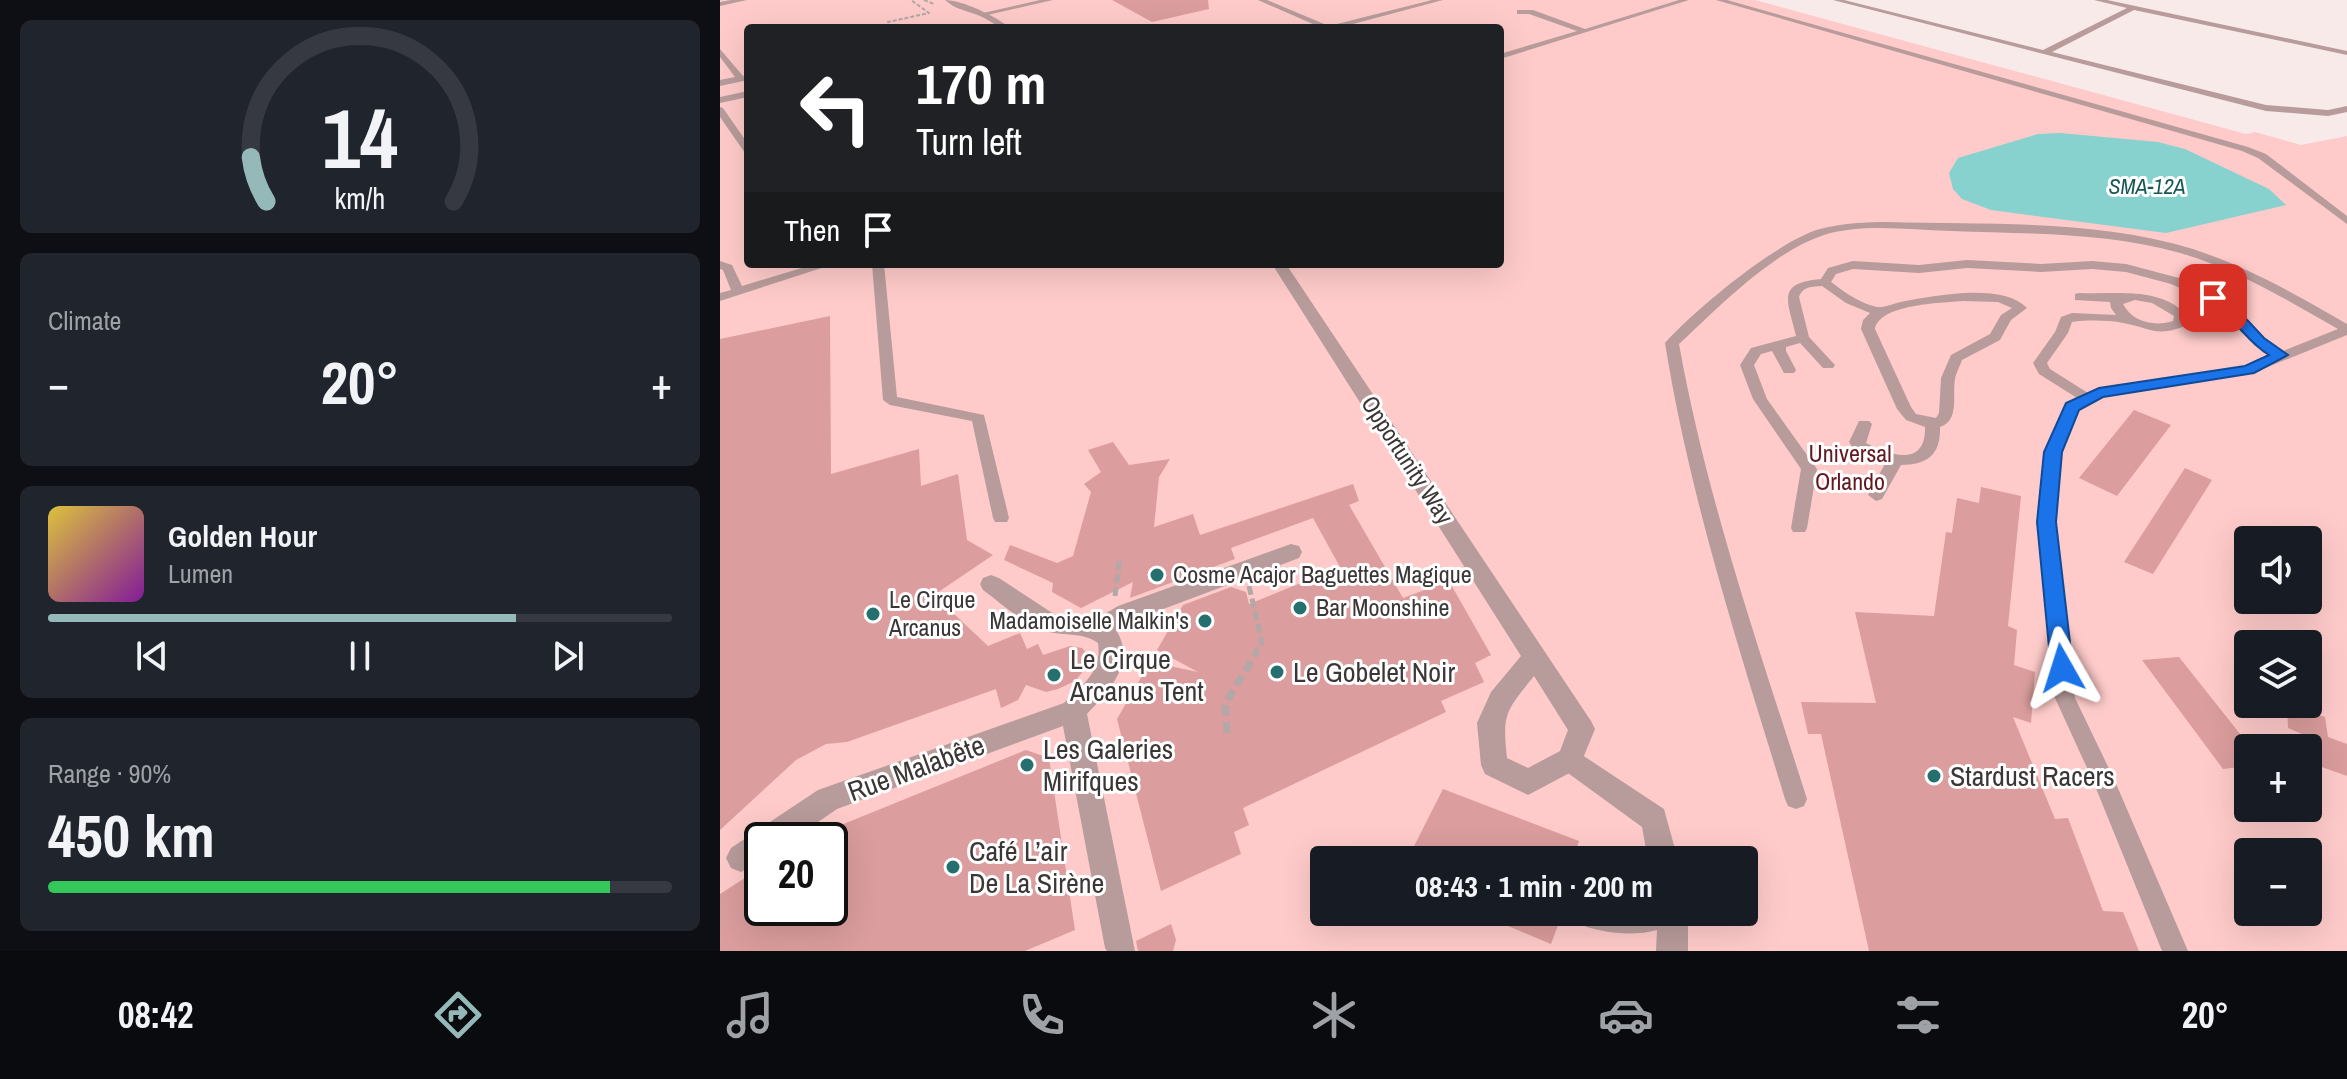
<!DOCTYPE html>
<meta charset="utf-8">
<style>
body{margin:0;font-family:"Archivo Narrow",sans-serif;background:#20242c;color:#f1f3f6;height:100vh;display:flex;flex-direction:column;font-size:30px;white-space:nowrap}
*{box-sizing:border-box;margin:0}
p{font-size:26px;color:#9ea1a6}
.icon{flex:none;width:44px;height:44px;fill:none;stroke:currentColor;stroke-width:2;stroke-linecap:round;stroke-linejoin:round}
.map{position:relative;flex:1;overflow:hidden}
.side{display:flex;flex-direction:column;gap:20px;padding:20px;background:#0d0f14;width:720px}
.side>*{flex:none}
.top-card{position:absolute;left:24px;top:24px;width:760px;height:244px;border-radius:8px;box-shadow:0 8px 32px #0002;background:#202124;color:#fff;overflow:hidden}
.controls{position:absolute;left:1514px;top:526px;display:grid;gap:16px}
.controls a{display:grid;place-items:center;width:88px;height:88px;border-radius:8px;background:#171b24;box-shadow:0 8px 32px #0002;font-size:40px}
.speed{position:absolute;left:24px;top:822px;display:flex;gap:16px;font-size:40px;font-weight:700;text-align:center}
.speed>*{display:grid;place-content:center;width:104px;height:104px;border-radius:50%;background:#171b24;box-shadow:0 8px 32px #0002;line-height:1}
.speed .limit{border:4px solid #111;border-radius:12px;background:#fff;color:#111}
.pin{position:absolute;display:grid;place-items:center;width:68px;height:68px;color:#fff;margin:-34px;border-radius:16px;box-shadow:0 4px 12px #0006}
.me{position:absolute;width:88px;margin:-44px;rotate:354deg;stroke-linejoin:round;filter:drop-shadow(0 0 6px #0008)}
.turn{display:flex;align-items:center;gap:28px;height:168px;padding:0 40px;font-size:36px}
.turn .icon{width:104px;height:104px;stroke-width:2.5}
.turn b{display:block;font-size:56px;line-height:68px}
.then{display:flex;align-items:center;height:76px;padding:0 40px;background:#0003;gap:16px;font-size:30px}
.big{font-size:60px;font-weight:800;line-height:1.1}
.side .widget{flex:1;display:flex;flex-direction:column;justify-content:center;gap:12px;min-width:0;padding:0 28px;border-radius:12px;background:#20242c}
.side .dial{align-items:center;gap:0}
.dial svg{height:208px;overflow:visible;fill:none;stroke:#363941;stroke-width:7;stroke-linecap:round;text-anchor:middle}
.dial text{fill:#f1f3f6;stroke:none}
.song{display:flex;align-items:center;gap:24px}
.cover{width:96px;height:96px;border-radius:12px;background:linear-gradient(135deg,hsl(50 70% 55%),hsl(290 70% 35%))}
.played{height:8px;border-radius:4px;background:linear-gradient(90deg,#95b8b9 75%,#363941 75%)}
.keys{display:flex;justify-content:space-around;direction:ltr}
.heat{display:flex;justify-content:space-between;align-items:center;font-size:44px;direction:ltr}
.charge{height:12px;border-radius:6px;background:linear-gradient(90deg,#34c759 90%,#363941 0)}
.trip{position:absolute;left:590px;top:846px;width:448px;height:80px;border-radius:8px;background:#171b24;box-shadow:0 8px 32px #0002;font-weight:800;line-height:80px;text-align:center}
.tab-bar{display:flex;height:128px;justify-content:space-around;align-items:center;background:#090b0e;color:#9ea1a6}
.tab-bar .icon{width:56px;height:56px}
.tab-bar .selected{color:#95b8b9}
.tab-bar b{font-size:36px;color:#f1f3f6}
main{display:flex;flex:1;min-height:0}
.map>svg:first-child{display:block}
.green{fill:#fecbca;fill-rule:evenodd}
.water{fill:#87d1ce}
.building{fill:#db9d9d}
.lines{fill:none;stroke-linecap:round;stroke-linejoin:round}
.path-far2{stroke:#b3a7a7;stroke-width:2;stroke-dasharray:4 2;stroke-linecap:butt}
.path-far1{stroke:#b3a7a7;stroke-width:5;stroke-dasharray:9 4;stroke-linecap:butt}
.path{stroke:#b3a7a7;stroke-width:7;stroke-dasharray:11 6;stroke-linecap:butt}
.service{fill:#b89c9b;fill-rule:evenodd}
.pedestrian{fill:#b89c9b;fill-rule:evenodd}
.minor{fill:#b89c9b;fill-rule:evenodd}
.route{fill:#1a73e8;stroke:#114b97;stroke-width:2}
.poi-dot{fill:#25706e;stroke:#fff;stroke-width:3}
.labels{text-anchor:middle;stroke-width:6;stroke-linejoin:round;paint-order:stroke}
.far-water-label{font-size:22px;font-style:italic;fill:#185856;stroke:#fff}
.park-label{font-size:24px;fill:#621920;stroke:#fff}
.street-label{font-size:24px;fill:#3c3636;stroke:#fff}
.poi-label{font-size:24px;fill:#3c3636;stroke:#fff;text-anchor:start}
.near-poi-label{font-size:28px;fill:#3c3636;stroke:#fff;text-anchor:start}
.near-street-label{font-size:28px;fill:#3c3636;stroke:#fff}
</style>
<main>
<section class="side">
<div class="widget dial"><svg viewBox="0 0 100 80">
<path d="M14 69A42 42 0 1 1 86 69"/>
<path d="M14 69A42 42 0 0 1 8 52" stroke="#95b8b9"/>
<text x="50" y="56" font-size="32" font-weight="700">14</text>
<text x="50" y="72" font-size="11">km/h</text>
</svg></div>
<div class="widget"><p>Climate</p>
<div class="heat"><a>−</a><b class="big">20°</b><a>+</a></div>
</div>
<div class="widget">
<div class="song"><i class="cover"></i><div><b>Golden Hour</b><p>Lumen</p></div></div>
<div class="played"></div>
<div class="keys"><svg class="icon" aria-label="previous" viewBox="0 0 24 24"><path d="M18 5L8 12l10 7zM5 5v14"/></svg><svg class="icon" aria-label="pause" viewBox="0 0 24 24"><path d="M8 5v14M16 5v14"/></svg><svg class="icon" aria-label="next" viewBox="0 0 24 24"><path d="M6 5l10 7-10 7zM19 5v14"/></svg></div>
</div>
<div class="widget"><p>Range · 90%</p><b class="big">450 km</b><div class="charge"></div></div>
</section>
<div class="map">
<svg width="1627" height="951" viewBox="0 0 1627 951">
<rect width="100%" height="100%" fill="#f9eaea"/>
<path class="green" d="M0,0H1035L1526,134L1535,132L1581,145L1627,136V951H0ZM28,28H780V264H28ZM1528,540H1588V600H1528ZM1528,644H1588V704H1528ZM1528,748H1588V808H1528ZM42,840H110V908H42ZM1528,852H1588V912H1528ZM604,860H1024V912H604Z"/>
<path class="water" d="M1340,133L1438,142L1465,149L1549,189L1566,205L1446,233L1271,210L1242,199L1233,189L1229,173L1238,158L1318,134Z"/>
<path class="building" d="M392,0H488L489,9L432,22Z
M110,316L111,474L199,449L201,486L238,474L247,540L273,555L214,595L268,646L300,633L307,649L318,644L323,655L350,646L362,648L368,655L366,668L355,681L338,689L326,692L306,685L298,700L281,708L276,689L127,742L106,744L76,760L0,830V339Z
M1414,410L1451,425L1397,496L1359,478Z
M393,442L409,465L450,459L439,477L434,527L473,514L480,535L633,484L639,501L629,505L683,598L729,581L771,655L755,663L764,682L721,701L726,712L523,808L529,825L514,832L521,854L441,891L397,719L430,662L478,672L437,650L463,605L511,587L526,592L529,604L620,567L593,518L511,548L515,559L410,598L413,582L361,608L332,592L333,583L284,560L290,545L337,563L353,556L371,492L364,484L381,472L368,450Z
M1465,468L1492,480L1433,574L1404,562Z
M1261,487L1301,496L1288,626L1297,630L1294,665L1315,672L1311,723L1293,717L1335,819L1348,818L1383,911L1403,912L1419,951H1149L1101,734H1088L1081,702L1156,703L1135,612L1214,616L1226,532L1232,533L1237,498L1259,503Z
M1459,657L1528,744V766L1503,769L1422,660Z
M1567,704L1605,717L1608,737L1627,744V776L1588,762V748H1583L1582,734L1568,728Z
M306,750L329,758L355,930L305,951H0V894L42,867V908H110V892L119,888L121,825Z
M723,789L859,841L853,860H687Z
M754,912H843L831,944Z
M451,924L456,940L453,951H418L416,941Z"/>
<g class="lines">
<path class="path-far2" d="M204,0L214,4
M172,28L168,22L209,13L191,0"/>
<path class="path-far1" d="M529,586L542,642L534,655
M395,596L400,557"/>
<path class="path" d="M507,733L505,704L536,653"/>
<path class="service" d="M11,0H27L0,6V2Z
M320,0H333L263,16L259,14Z
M538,0H547L609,26L712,0H723L618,28H602Z
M959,0H969L780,59V54L857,31L809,14H797V10H813L865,29Z
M996,0H1007L1528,147L1546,154L1627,216V224L1538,158L1522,151Z
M1113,0H1124L1323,50L1407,8L1374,0H1387L1627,51V55L1414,10L1332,52L1546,105L1608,110L1627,106V112L1608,116L1546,111Z
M0,49L23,76L28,74V80L0,86V80L15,77L0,57Z
M28,91V97L0,103V97Z
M0,107L3,108L28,144V154L25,153L0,117Z
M1168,222C1269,225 1376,219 1473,249C1528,267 1577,295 1627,324V335L1533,373L1383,397L1358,410L1341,452L1334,522L1355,698L1394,779L1468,951H1442L1373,781L1335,698L1318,522L1325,452L1345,407L1357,398L1319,374L1313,363L1335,332L1341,317L1352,313L1396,315L1391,308L1390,302L1355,300V294L1359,293C1397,295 1437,286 1466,314L1465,326C1435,338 1429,327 1403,323C1388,320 1367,320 1352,322L1348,333L1327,363L1330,369L1368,393L1379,389L1525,366L1551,356L1534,345L1506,314L1489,301L1451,284L1406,272L1372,269L1321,272L1247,268L1199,273L1133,269L1116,274L1111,282L1114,284C1125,293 1142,304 1157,307C1165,308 1174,303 1181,302C1214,296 1282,282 1307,308L1291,320L1280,340L1242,360C1240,366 1236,373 1235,379C1232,396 1240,420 1220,427C1221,454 1208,465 1181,465L1162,499L1156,501L1148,495L1166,462L1135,451L1129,442L1139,421H1149L1152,424L1146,443C1171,456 1206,467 1205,427L1186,420L1177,409L1141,329L1143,320L1150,313L1126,303L1102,286C1092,287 1083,286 1079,297L1089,337L1115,365L1113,368H1103L1080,343L1066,347V351L1076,370L1074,373H1064L1052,351L1041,354L1034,365L1047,399L1097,469L1087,528L1085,532H1073L1071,528L1081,469L1033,399L1020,365L1031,348L1076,336C1068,301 1055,283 1101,279L1108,268L1133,261L1199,265L1247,260L1321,264L1372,261L1406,264L1459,278L1497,295L1516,308L1544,339L1563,351L1618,329C1567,300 1516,269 1460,253C1385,232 1307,234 1231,231C1190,230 1143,223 1104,235C1052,252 999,307 959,344C987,500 1039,648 1087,799L1084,806L1076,809L1068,806L1065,799C1019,648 970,499 945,343C974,310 1059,240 1100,229C1122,223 1146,222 1168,222ZM1415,300L1432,303L1454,316L1453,321C1435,327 1412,322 1403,304ZM1243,301L1278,302L1292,308L1281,315L1270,334L1231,355L1221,378L1219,413L1216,418L1196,414L1191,407L1155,329C1160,304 1220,303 1243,301Z
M0,261L12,265L22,286L95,264H114L0,301V293L11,290L3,270L0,269Z
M152,264H164L177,397L264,415L289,518L287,522H275L273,518L252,421L170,405L163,400Z"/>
<path class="pedestrian" d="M571,544L579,546L582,552L579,558L414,620L396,630C417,663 388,692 367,714L415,951H387L385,948L343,726L117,809L72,840H42V860L21,872L11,868L6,858L11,848L98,790L344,703C363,684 382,672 378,643C362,631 341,637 322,630C300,621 282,604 263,590L260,584L263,578L271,575L279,578L337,616L376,619L398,606Z
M850,747L944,809L958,860H928L922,827L841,768L837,759L841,750Z
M852,912H968V951H936L937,930C912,937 881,933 856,923Z"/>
<path class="minor" d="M225,0C242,0 276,16 290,28C276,28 272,21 260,16C246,10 236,10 225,0Z
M552,264H566L871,721L875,729L859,768L808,795L765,774L761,765L757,723L771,692L801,656ZM814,676L848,730L840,751L808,768L787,758C782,713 786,711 814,676Z"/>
</g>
<path class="route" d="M1493,294L1516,308L1544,338L1568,355L1534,373L1383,397L1359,410L1342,452L1336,522L1353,668L1350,675L1342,678L1334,675L1331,668L1317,522L1324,452L1346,403L1379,388L1525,366L1549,355C1531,344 1521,328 1506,315C1500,309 1492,305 1486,298Z"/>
<g class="poi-dot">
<circle cx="437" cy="575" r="8"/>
<circle cx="580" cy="608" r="8"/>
<circle cx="153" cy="614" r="8"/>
<circle cx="485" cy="621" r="8"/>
<circle cx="557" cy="672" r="8"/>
<circle cx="334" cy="675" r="8"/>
<circle cx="307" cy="765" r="8"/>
<circle cx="1214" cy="776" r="8"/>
<circle cx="233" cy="867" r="8"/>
</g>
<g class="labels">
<g class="far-water-label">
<text x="1427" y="194">SMA-12A</text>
</g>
<g class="park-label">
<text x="1130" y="462">Universal<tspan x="1130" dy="28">Orlando</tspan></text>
</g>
<g class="street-label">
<text transform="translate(687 460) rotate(57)" y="8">Opportunity Way</text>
</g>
<g class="poi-label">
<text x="453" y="583">Cosme Acajor Baguettes Magique</text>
<text x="169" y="608">Le Cirque<tspan x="169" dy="28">Arcanus</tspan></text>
<text x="596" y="616">Bar Moonshine</text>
<text x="469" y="629" text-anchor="end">Madamoiselle Malkin's</text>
</g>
<g class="near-poi-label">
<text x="350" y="669">Le Cirque<tspan x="350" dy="32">Arcanus Tent</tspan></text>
<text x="573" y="682">Le Gobelet Noir</text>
<text x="323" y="759">Les Galeries<tspan x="323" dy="32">Mirifques</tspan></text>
<text x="1230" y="786">Stardust Racers</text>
<text x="249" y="861">Café L’air<tspan x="249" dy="32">De La Sirène</tspan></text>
</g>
<g class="near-street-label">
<text transform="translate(196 768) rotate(-20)" y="10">Rue Malabête</text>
</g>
</g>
</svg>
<div class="controls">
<a><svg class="icon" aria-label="sound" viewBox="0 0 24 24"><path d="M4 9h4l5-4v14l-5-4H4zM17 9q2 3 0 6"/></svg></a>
<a><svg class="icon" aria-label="layers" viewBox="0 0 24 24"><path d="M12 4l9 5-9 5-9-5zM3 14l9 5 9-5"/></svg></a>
<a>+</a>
<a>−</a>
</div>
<div class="speed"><div class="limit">20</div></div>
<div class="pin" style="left:1493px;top:298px;background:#d93025"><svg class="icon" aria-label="arrive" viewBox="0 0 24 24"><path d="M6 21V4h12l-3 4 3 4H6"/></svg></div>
<svg class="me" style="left:1342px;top:668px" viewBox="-20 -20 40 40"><path d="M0-17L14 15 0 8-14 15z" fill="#1a73e8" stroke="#fff" stroke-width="4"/></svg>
<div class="trip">08:43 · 1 min · 200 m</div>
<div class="top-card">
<div class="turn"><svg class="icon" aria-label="left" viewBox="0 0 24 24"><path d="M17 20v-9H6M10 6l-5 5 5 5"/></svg><div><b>170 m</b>Turn left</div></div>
<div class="then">Then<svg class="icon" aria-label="arrive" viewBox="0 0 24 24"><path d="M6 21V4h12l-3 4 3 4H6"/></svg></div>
</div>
</div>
</main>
<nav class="tab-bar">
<b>08:42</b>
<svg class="icon selected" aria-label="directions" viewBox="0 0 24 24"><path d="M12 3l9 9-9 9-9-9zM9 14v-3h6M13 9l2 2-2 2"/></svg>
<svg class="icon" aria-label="music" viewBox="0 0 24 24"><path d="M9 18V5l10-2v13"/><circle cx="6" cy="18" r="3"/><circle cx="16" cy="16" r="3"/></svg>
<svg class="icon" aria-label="phone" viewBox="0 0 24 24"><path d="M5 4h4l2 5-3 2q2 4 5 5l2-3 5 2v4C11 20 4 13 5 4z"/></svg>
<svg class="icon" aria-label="climate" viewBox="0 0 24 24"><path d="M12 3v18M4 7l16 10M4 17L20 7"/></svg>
<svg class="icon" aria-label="car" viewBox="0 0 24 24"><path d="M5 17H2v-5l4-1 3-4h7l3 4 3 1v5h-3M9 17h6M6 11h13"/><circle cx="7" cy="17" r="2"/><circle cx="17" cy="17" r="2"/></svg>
<svg class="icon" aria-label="filters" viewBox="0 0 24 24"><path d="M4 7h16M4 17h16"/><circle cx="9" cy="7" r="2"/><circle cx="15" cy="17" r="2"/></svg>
<b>20°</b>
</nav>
